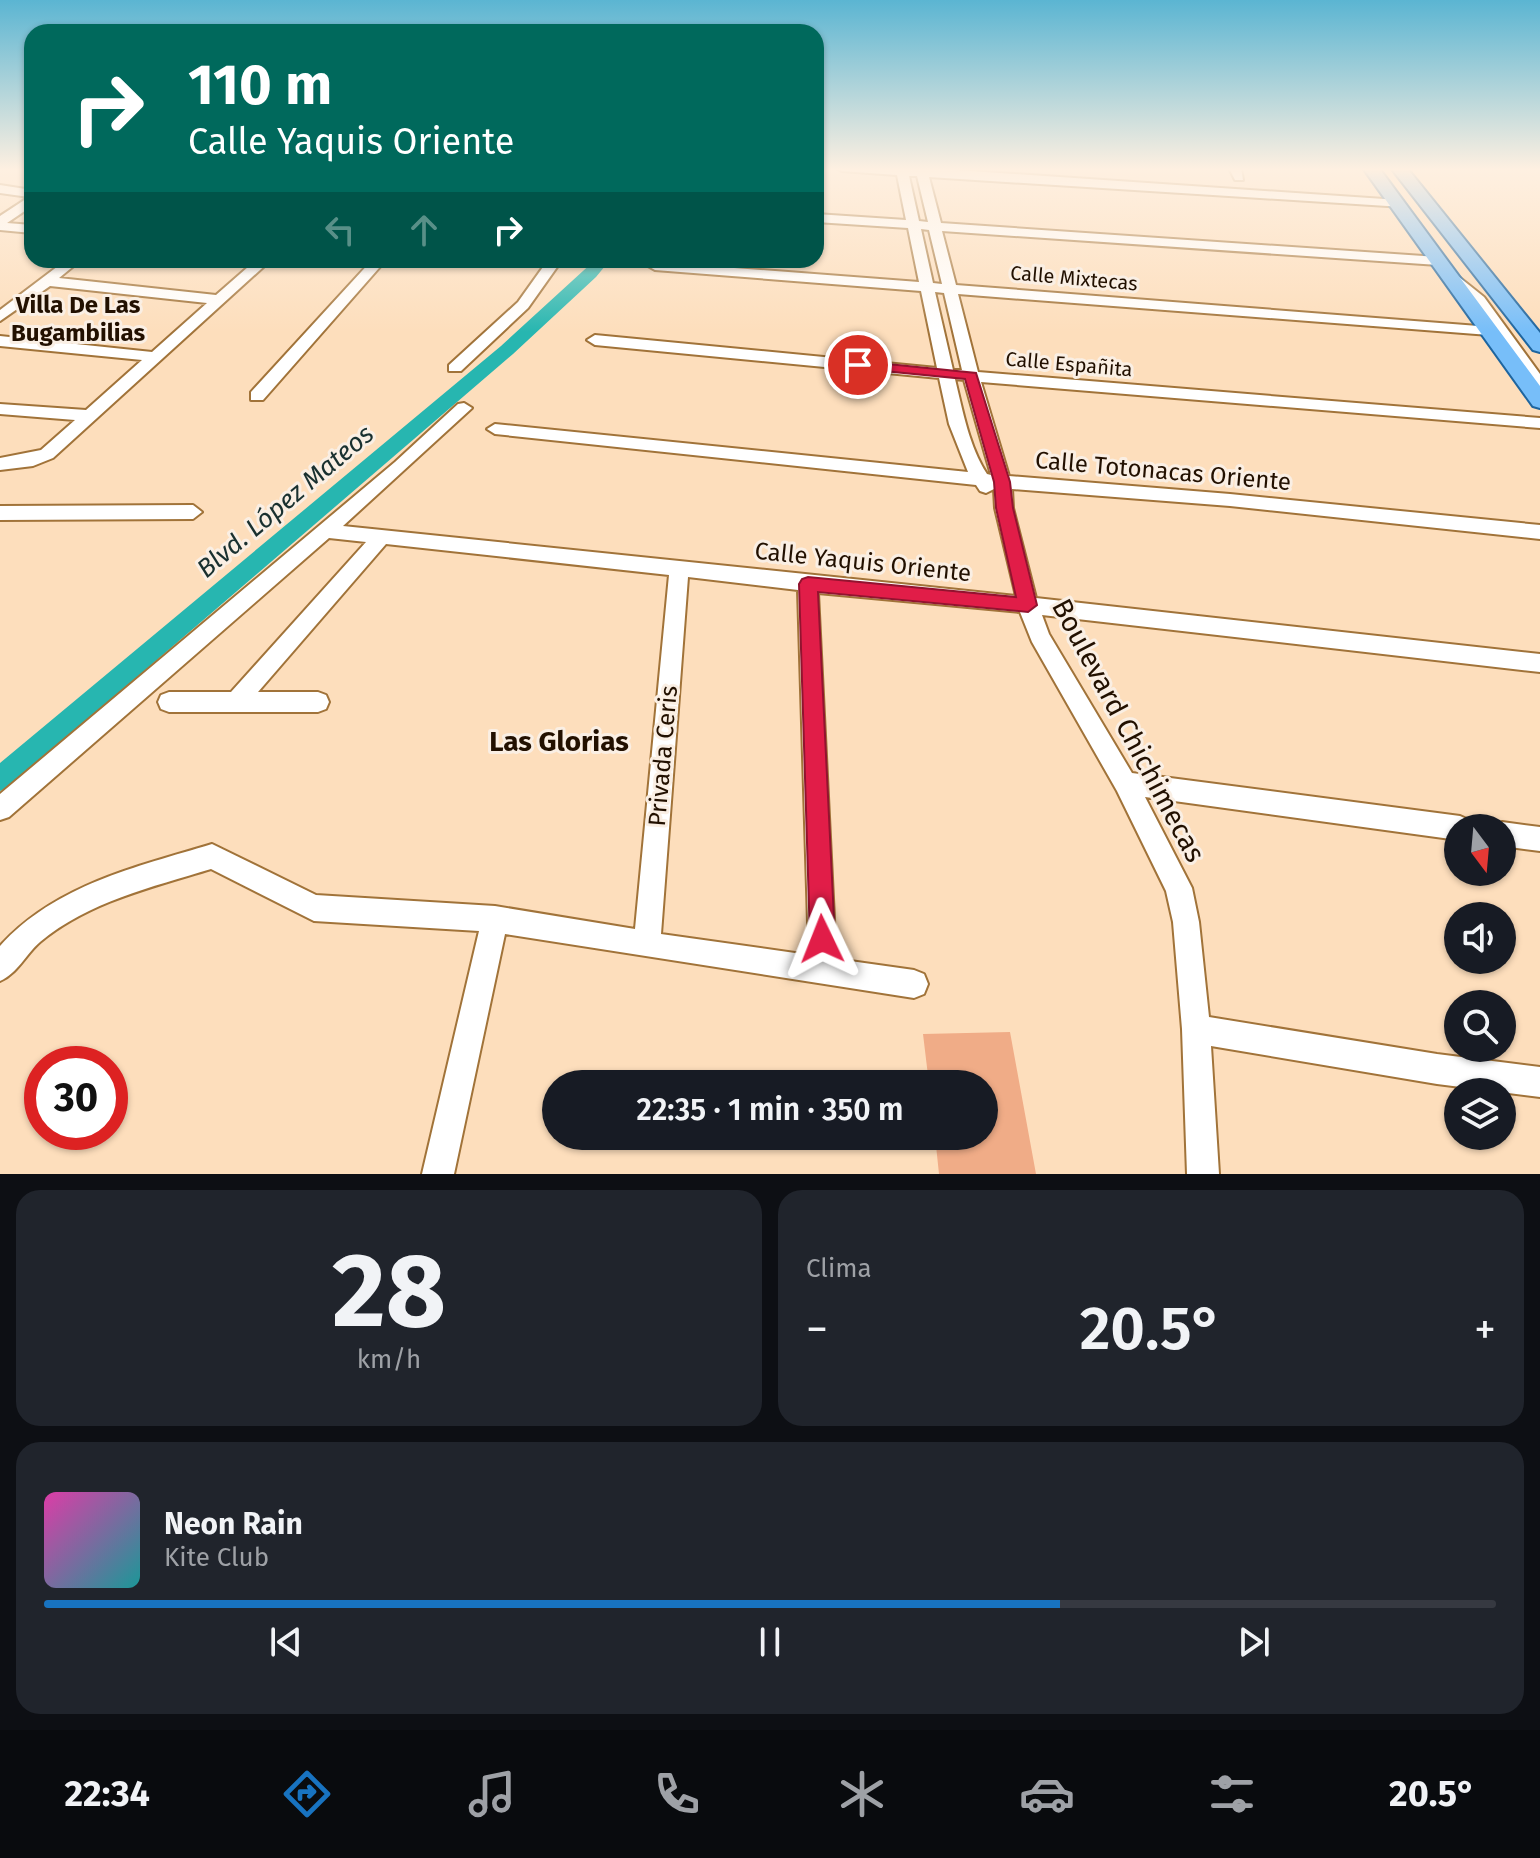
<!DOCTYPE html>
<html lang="es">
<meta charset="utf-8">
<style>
body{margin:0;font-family:"Fira Sans",sans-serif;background:#20242c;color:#f1f3f6;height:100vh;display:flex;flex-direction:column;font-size:30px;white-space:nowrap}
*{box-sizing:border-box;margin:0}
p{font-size:26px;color:#9ea1a6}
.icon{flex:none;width:44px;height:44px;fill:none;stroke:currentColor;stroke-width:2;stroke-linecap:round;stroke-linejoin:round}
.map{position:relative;height:1174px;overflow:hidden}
.panel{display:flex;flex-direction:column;gap:16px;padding:16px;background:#0d0f14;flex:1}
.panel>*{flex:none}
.hud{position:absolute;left:24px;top:24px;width:800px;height:244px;border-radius:24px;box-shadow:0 2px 6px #0004;background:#00695c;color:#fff;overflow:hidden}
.needle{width:52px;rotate:164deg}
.buttons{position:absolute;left:1444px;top:814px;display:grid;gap:16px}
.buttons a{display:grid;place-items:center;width:72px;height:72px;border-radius:50%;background:#171b24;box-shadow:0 2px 6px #0004;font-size:40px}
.speed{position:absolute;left:24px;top:1046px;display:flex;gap:16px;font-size:40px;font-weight:700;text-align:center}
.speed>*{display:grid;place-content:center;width:104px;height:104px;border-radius:50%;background:#171b24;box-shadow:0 2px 6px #0004;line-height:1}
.speed .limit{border:12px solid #d22;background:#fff;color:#111}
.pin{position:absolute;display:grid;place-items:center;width:68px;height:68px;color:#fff;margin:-34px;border:4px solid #fff;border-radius:50%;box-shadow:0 2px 8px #0007}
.me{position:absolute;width:88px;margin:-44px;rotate:358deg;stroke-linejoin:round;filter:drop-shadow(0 0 6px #0008)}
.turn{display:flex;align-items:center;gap:28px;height:168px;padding:0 32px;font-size:36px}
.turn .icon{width:104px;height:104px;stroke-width:2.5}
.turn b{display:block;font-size:56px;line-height:68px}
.lanes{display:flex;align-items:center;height:76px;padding:0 32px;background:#0003;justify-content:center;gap:40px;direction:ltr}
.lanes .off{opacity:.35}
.big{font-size:60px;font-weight:600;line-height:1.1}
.panel .tile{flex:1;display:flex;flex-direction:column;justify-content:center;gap:12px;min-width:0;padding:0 28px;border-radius:24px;background:#20242c}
.panel .dial{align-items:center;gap:0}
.dial b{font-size:104px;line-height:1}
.song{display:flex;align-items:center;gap:24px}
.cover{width:96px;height:96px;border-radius:12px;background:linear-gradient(135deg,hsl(320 70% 55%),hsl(180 70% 35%))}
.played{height:8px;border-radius:4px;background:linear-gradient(90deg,#1873c0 70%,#363941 70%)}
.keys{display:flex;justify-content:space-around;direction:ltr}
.heat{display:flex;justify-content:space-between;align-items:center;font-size:44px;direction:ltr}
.panel .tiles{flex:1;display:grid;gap:16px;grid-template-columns:1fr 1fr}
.tile:last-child{grid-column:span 2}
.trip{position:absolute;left:542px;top:1070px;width:456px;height:80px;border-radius:40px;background:#171b24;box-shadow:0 2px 6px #0004;font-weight:600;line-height:80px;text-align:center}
.tabs{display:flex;height:128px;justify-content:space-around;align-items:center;background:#090b0e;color:#9ea1a6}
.tabs .icon{width:56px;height:56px}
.tabs .current{color:#1873c0}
.tabs b{font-size:36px;color:#f1f3f6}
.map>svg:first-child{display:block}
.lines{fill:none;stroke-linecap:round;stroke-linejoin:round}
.canal{fill:#27b6b0;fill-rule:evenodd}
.building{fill:#f0ac87}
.minor-casing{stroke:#a17339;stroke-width:4}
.major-casing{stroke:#1e659f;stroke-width:4}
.minor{fill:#fff;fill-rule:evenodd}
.major{fill:#77bef9;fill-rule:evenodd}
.route{fill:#e11d48;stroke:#92132f;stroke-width:2}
.labels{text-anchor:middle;stroke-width:6;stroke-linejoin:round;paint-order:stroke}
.far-street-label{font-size:20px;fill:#221000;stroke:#faefe4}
.far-quarter-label{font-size:24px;font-weight:bold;fill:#221000;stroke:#faefe4}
.street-label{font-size:24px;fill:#221000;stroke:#faefe4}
.water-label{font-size:26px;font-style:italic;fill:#19302f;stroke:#faefe4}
.near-street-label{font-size:28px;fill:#221000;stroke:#faefe4}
.quarter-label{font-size:28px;font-weight:bold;fill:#221000;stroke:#faefe4}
</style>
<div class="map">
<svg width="1540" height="1174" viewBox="0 0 1540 1174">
<rect width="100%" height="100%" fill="#fddebc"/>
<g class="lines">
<path class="canal" d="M595,260H610L596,277L513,354L9,787L0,791V763L501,346Z"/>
</g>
<path class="building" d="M1010,1032L1036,1174H939L935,1136H984V1084H929L923,1034Z"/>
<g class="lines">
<defs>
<path id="minor" d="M836,168H927L1399,200L1403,201V207L929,177L941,223L1438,257L1445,261L1438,265L942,231L956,285L1491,327L1474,303L1442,276L1454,273L1484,297L1540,374V390L1534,388L1495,333L1489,335L958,294L978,372L1540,418V428L981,382L1009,476L1230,494L1540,525V539L1230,506L1012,489L1013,508L1036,598L1540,654V672L1042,615L1049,634L1132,773L1460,816L1469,820L1472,828H1458V840L1145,797L1192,888L1199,922L1209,1017L1437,1054L1540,1067V1097L1437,1084L1211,1046L1219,1174H1187L1182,1029L1173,922L1166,891L1117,791L1032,642L1020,612L818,593L836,959L914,970L924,974L928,984L924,994L914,998L505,934L454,1174H422L479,931L314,921L211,869C152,887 88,902 40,942C25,955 18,973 0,981V946C55,885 136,867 212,844L316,895L495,906L635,929L669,575L386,544L258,692H318L326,695L329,702L326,709L318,712H169L161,709L158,702L161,695L169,692H231L366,542L329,538L9,817L0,820V794L395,462L458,404L464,403L472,408L343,526L1016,596L995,508L994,489L986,493L980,491L976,485L495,434L487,429L495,424L968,472L949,424L939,378L595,345L587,340L595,335L937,368L921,291L655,270L648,266L655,262L919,282L908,228L816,222V214L906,220L897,175L842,171ZM909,176H917L928,222L919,221ZM921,229L929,230L942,284L933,283ZM935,292L944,293L962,370H953ZM955,379L964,380L991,475L987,474C969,446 963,412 955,379ZM688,577L798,590L809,955L661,934Z
M1229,168H1241L1243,180H1235Z
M0,185L32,190V206L7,223L32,225V233L0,230V216L29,197L0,193Z
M66,260H81L59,278L216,295L256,260H271L53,458L33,466L0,470V458L41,450L75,420L0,414V404L86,410L142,360L0,346V336L152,352L207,303L50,286L0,321V310Z
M372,260H386L263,400H251V392Z
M548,260H562L528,308L461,371H449V365L518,302Z
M193,505L202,512L193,519L0,520V506Z
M1502,822L1540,827V851L1502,846V828H1492Z"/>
<path id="major" d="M1363,168H1379L1540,386V408L1533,406Z
M1391,168H1407L1540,333V352L1533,350Z"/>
</defs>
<use href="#minor" class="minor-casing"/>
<use href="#major" class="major-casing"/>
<use href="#minor" class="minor"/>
<use href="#major" class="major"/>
</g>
<linearGradient id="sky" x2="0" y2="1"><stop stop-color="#5bb5d2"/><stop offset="0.51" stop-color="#fef0e1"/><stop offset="1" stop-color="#fef0e1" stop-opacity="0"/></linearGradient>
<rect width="1540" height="332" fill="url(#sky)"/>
<path class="route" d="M858,361L976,373L1010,482L1013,508L1037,605L1028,612L818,592L835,939L831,948L822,952L813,948L810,939L799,584L802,579L808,577L1016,597L996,508L994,482L965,379L853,368L851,365Z"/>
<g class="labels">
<g class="far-street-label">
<text transform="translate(1074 278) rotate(5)" y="7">Calle Mixtecas</text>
<text transform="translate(1069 364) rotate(5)" y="7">Calle Españita</text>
</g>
<g class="far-quarter-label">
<text x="78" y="313">Villa De Las<tspan x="78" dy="28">Bugambilias</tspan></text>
</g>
<g class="street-label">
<text transform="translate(1163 471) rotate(5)" y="8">Calle Totonacas Oriente</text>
<text transform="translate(863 562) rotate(6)" y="8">Calle Yaquis Oriente</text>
<text transform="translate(663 756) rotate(-85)" y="8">Privada Ceris</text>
</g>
<g class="water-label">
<text transform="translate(285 501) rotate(-40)" y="9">Blvd. López Mateos</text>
</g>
<g class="near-street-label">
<text transform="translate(1129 730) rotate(62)" y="10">Boulevard Chichimecas</text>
</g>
<g class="quarter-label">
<text x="559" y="751">Las Glorias</text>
</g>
</g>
</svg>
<div class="buttons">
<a><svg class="needle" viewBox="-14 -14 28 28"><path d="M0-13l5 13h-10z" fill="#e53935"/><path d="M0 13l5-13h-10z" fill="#9ea1a6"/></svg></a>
<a><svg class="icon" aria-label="sound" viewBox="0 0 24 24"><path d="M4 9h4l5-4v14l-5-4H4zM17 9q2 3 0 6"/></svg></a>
<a><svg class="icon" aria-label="search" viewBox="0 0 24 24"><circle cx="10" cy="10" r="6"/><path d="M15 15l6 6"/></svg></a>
<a><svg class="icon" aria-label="layers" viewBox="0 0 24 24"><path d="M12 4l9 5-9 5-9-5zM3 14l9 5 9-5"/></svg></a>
</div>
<div class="speed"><div class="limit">30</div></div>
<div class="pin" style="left:858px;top:365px;background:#d93025"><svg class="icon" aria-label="arrive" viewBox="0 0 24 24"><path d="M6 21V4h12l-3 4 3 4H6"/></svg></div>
<svg class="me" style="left:822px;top:939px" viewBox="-20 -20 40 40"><path d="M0-17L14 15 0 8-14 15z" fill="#e11d48" stroke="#fff" stroke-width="4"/></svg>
<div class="trip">22:35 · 1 min · 350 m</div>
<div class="hud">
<div class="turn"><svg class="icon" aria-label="right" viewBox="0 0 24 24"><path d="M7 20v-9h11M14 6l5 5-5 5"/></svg><div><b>110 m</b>Calle Yaquis Oriente</div></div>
<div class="lanes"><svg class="icon off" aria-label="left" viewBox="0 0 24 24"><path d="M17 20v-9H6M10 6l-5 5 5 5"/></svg><svg class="icon off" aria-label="ahead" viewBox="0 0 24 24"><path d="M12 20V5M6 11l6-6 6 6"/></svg><svg class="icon" aria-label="right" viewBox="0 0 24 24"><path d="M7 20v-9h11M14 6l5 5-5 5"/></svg></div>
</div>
</div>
<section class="panel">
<div class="tiles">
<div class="tile dial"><b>28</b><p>km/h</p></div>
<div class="tile"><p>Clima</p>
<div class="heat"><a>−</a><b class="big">20.5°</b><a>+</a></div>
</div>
<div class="tile">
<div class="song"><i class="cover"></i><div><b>Neon Rain</b><p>Kite Club</p></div></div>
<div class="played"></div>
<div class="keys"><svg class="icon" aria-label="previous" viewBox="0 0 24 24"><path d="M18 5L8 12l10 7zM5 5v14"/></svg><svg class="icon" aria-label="pause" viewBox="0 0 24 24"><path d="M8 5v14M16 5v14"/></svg><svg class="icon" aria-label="next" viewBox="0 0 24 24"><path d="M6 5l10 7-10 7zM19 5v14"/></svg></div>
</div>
</div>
</section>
<nav class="tabs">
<b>22:34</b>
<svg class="icon current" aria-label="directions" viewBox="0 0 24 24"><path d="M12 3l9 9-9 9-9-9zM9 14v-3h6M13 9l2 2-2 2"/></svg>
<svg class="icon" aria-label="music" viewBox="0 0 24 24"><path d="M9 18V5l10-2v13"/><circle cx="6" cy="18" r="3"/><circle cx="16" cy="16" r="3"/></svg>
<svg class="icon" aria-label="phone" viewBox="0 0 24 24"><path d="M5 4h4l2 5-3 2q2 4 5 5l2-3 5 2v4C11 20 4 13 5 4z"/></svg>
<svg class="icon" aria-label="climate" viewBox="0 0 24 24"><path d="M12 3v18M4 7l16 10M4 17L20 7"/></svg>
<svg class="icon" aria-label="car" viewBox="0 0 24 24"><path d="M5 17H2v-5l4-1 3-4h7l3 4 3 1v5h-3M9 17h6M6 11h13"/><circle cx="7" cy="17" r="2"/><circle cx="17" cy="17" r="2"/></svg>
<svg class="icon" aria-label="filters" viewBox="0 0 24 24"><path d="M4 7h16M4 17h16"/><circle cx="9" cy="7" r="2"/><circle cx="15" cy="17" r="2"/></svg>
<b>20.5°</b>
</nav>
